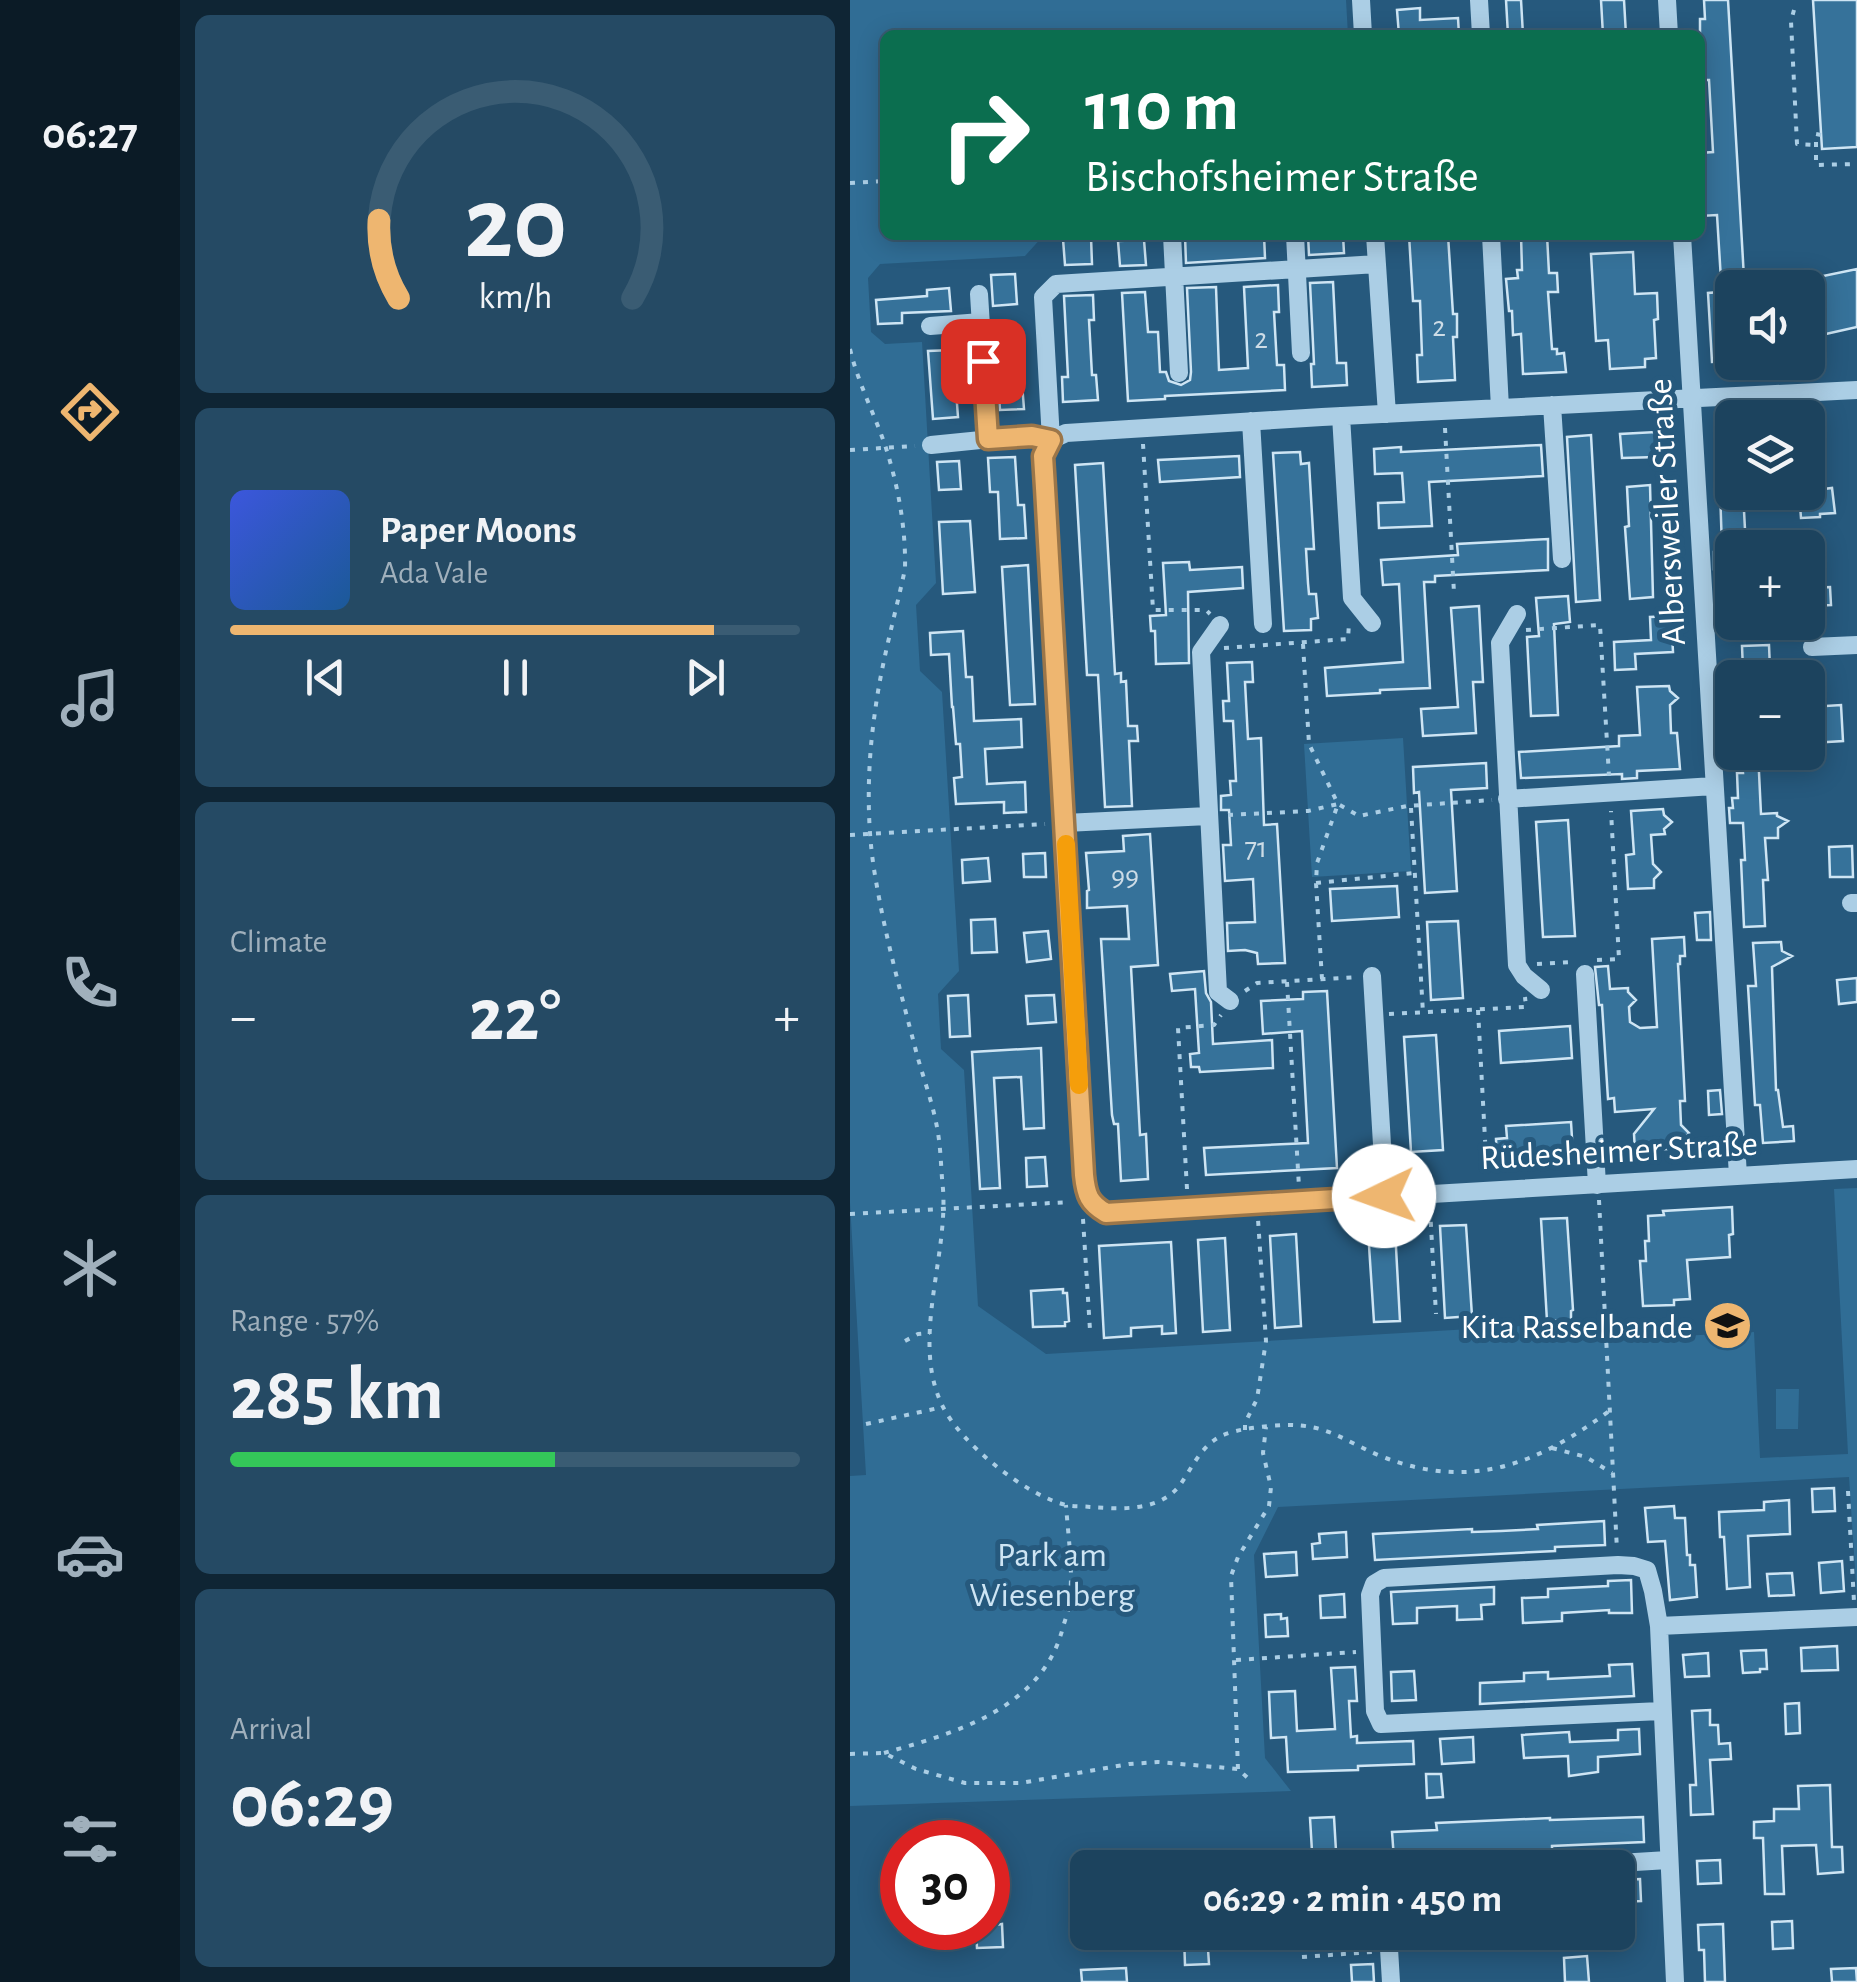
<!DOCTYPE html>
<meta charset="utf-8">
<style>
body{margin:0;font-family:"Alegreya Sans",sans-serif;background:#254a64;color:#f1f3f6;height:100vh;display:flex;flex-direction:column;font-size:38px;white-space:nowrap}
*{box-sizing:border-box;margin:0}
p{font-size:32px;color:#a0b0bc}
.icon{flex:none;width:55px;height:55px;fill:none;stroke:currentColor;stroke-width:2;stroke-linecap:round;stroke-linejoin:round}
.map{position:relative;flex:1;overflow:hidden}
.drawer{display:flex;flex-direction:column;gap:15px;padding:15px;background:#0f2534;width:670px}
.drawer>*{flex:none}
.top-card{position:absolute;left:30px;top:30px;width:825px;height:210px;border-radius:15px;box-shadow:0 5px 25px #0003,0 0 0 2px #3a5c73;background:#0b6e4f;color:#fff;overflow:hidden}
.tools{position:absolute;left:865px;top:270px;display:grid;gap:20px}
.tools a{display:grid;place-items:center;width:110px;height:110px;border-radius:15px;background:#1c435e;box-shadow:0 5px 25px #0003,0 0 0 2px #3a5c73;font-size:50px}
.speed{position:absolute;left:30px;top:1820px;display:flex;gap:20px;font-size:50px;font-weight:700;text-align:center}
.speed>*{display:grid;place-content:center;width:130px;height:130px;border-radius:50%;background:#1c435e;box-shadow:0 5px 25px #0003,0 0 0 2px #3a5c73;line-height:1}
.speed .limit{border:15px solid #d22;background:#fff;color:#111}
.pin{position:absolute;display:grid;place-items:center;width:85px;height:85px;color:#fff;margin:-42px;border-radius:20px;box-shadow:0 5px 15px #0006}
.me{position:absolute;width:110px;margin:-55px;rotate:267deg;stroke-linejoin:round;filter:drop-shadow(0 0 8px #0008)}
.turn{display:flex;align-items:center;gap:35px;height:210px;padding:0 40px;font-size:45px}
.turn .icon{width:130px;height:130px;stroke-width:2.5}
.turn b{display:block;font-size:70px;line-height:85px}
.big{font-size:75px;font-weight:700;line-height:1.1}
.drawer .card{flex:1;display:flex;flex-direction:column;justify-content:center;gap:15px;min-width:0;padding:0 35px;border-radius:15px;background:#254a64}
.drawer .dial{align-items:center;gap:0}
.dial svg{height:260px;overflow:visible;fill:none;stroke:#3a5c73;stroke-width:7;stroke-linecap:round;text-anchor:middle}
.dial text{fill:#f1f3f6;stroke:none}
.song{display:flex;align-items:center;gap:30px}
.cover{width:120px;height:120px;border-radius:15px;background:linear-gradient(135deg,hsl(230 70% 55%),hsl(210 70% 35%))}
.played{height:10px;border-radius:5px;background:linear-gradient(90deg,#eeb670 85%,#3a5c73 85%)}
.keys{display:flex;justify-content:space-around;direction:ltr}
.heat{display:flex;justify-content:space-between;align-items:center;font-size:55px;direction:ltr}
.charge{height:15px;border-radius:8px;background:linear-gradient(90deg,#34c759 57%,#3a5c73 0)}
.trip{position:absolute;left:220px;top:1850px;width:565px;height:100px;border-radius:15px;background:#1c435e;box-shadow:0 5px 25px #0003,0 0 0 2px #3a5c73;font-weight:700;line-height:100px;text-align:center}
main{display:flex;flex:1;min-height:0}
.tab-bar{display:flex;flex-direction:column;width:180px;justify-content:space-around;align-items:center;background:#0b1b26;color:#a0b0bc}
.tab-bar .icon{width:70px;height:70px}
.tab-bar .current{color:#eeb670}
.tab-bar b{font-size:45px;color:#f1f3f6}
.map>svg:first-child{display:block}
.green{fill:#306d95}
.building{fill:#36729a;stroke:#cee5f4;stroke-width:2.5}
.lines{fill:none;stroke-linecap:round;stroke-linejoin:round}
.path{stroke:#abcee5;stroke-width:4;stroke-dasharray:5 8;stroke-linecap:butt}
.minor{stroke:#abcee5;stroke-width:18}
.route-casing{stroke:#9b7649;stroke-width:25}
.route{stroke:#eeb670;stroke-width:18}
.slow{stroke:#f59e0b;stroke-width:18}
.labels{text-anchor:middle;stroke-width:10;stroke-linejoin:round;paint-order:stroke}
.number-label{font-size:30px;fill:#cddce6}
.street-label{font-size:35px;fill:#fff;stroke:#26597d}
.poi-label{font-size:35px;fill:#fff;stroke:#26597d;text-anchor:end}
.park-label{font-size:35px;fill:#cee5f4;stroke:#26597d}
</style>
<main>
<nav class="tab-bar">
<b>06:27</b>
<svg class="icon current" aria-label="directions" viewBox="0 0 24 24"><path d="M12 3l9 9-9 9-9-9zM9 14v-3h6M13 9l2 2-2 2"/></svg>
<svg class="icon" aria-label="music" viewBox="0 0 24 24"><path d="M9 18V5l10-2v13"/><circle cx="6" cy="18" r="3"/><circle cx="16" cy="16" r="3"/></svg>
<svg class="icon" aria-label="phone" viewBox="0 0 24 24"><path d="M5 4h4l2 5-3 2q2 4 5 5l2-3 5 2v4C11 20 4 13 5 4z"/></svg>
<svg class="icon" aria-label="climate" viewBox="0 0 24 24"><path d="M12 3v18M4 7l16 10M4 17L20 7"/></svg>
<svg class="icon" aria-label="car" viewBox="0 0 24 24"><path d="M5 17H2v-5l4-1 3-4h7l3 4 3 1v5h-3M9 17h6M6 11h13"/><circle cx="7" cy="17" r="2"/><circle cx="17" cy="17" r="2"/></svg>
<svg class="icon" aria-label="filters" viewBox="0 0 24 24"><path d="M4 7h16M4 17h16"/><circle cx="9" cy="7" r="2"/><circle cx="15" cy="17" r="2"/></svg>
</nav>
<section class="drawer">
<div class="card dial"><svg viewBox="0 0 100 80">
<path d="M14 69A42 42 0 1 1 86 69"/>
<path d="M14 69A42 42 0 0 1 8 45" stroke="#eeb670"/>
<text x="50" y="56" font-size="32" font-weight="700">20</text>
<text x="50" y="72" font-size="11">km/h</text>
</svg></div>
<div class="card">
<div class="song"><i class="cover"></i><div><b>Paper Moons</b><p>Ada Vale</p></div></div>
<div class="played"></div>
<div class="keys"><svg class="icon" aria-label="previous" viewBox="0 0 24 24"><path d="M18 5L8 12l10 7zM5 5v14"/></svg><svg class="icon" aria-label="pause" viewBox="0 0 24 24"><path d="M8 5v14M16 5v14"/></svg><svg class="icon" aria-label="next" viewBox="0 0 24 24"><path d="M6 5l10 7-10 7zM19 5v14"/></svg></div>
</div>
<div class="card"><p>Climate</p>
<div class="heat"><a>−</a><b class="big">22°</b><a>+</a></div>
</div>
<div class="card"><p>Range · 57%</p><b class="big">285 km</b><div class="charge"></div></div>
<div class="card"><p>Arrival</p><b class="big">06:29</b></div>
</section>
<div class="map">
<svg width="1007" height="1982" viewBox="0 0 1007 1982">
<rect width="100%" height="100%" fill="#26597d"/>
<path class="green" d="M0,0H496L498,35H35V235H194L175,256L30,264L18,278L21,332L35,344L72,342L86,583L66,605L70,671L92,692L109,971L88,994L91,1049L114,1070L128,1306L196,1354L759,1321L778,1339L904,1332L910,1458L998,1454L984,1189L1007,1188V1598L999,1477L428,1507L404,1555L415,1758L441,1791L0,1806V1476L16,1475L0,1203Z
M553,738L561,871L462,877L454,744Z
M926,1389H949L948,1429H926Z"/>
<path class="building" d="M656,0H671L673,35H658Z
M751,0H774L776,35H753Z
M854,0H878L894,278L871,280L867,215L850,216V153L863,152L859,80H850V19H855Z
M963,0H1007V147L972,149Z
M570,8V20L608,18L609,35H549L547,10Z
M357,235H414L415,258L336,263L335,236Z
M458,235H493L494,253L459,255Z
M559,235H598L603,314H607V337H603L605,380L568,382L567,355H572L570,301H563Z
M671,235H697L699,273H707L708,292H698L702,349H707V354L714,353L716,372L673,374L671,334L663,335L662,311H659L656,279L668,278L667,270H672Z
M241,237L242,264L215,265L213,239Z
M294,240L296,265L270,266L268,241Z
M783,252L785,294L807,293L808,319L804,320L806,358L795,359V367L760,369L758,340L746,341L741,254Z
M1007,269V327L967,336L954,280Z
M931,270L932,288H918L917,271Z
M165,274L167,304L143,306L141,275Z
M483,282L487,363H496L497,385L462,387L461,364H464L460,283Z
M428,285L429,312H424L427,365H434L435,390L315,396V399L278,401L272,293L295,292L298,332H308L310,372H316L319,381L331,385L340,380L341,372L337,288L366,287L369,370L398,368L394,287Z
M99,288L101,311L52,313V323L28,324L26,300L77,296V290Z
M882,291V361L862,362L858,293Z
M243,295L244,320H239L242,375H246L248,400L213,402L212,377H218L214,296Z
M168,332L174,409L150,410L145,333Z
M103,350L108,417L83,419L78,351Z
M882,430V492H893L896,548H872L868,431Z
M806,432L807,457L772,458L770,434Z
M741,435L750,600L726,602L717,437Z
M691,445L693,476L579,482L582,526L529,528L528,503L554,502L552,473L525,474L524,449L551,447V452Z
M450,452L451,464L459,463L464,549H456L458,583L459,594H466L468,618L461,619V630L434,631L423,453Z
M389,456L390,477L310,482L308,460Z
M165,457L168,505H174L176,538L150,539L148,492H140L138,458Z
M109,461L111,489L89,490L87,462Z
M253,463L265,674L271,673V682L276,681L278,726H287L288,741H279L282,806L255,807L248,675H237L225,465Z
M800,485L803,597L780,599L775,527L779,526L777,487Z
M982,488L985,513L970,514V517L951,518L949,492Z
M120,521L125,592L93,594L89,522Z
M698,539V570L585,576V582H574L580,688L530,690V693L477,696L475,668L553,662L549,584L533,585L531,560L608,555L607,544Z
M882,551V567L864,569V552Z
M339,562L340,570L392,567L393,588L338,592L339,663L306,664L305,631H301L300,616L316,615L313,563Z
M178,565L185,704L160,705L152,567Z
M980,587L981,605L960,606L959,588Z
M718,596L720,622L704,624L708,715L681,716L677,637L689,636L686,598Z
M629,606L633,682H623L626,733L573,736L571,709L608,707L601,608Z
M821,616L823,652L785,654L786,669L765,670L764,642L801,640L800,617Z
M113,631L116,677H122L124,721L171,719L172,747L135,749L137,784L175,782L176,812L154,813V802L106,804L104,778L112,777L110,744H106L103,707H102L99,654L81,655L80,633Z
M919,645L920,669L893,670L892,646Z
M402,662L403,682H395L398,739L411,738L414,825L427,824L435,963L408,964L407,953L395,950L378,951L377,923L405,922L403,879L375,881L373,845H381L379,810H371V796L381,795L380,781H386L383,721H374L373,701H379L377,663Z
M819,686L820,691L828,698L820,705L821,733H827L830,769L787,771V778L772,779V774L671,778L669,752L769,746V736L790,735L787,687Z
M991,705L993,741L962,743L960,707Z
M891,752H908L911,814L927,813V816L938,821L928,828V838H915L918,880H913L915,926L894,927L891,860H895L893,823H880L879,808H883L882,798H888L887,773H893Z
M636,763L637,788L601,790L607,891L575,893L569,792L564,793L563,767Z
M813,809L814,815L822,822L814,829L815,834L801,835L803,864L811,872L804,879V888L778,889L776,855L784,854L781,811Z
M718,820L725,936L693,937L686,822Z
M300,834L308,965L281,967L290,1135L296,1134L298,1179L271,1181L268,1124H264L262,1115L251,939H279L277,906L237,908V891L239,890L236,853L274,851L273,836Z
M1002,846L1003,877H980L979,847Z
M195,853L196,877H174L173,854Z
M138,858L140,881L113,883L112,860Z
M547,886L549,917L482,921L480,889Z
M860,912L861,940H847L845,913Z
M145,919L147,952L122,953L121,920Z
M608,921L613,998L581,1000L577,922Z
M198,931L201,959L177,962L174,933Z
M834,937L835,956H830V964H828L835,1101H830L831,1125L839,1133L832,1141L833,1148L785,1151L784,1134L804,1109L765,1112L764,1098L758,1099L752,1005H749L745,967L758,966L760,989L778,988V992L786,1000L779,1007L780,1022L790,1028L807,1027L802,939Z
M931,942L932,951L942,956L922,967L926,1090H928L933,1127L943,1126L944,1141L913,1143L910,1105H905L898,986H906L903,943Z
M354,971L356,993L361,1002L363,1044L422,1040L423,1068L350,1072L349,1067H341L340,1054L349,1053L345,989L322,991L320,974Z
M1007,978V1002L989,1004L987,980Z
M477,991L487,1168L356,1175L354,1148L458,1143L452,1031L413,1034L411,1001L453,999V992Z
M118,995L120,1036L100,1037L98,996Z
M204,995L206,1022L178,1024L176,996Z
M720,1026L722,1058L651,1063L649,1031Z
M586,1035L593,1150L561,1152L554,1037Z
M191,1048L194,1128L174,1129L171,1077L144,1078L150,1188L130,1189L122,1052Z
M870,1090L872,1114L859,1115L858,1091Z
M721,1122L723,1154L647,1159L646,1139L657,1138L656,1126Z
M195,1157L197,1186L177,1187L176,1158Z
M882,1207L883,1234L879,1235L880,1257L837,1260L840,1299L824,1300V1305L793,1306L790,1261H796L795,1241H799L798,1216L814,1215L813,1211Z
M717,1218L723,1310L721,1311V1320L697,1321L691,1219Z
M616,1225L622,1316L595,1318L590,1226Z
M545,1229L550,1321L524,1322L518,1230Z
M446,1234L451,1326L425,1328L420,1236Z
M375,1238L380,1330L353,1332L348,1240Z
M321,1242L326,1333L312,1334V1326L281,1328V1336L254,1338L249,1246Z
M213,1289V1293H217L219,1321L215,1322V1326L183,1327L181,1291Z
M984,1488L985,1511L963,1512L962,1489Z
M939,1500L940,1534L898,1536L900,1587L877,1589L874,1537H870L869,1512L914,1510V1502Z
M824,1506L825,1518H835L837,1555H840V1565H845L847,1597L820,1600L815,1541L798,1542L795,1508Z
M754,1521L755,1545L705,1547V1551L525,1560L523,1534L622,1529V1532L651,1531L688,1529L687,1525Z
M496,1532L497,1557L463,1559L462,1544L470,1543L469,1534Z
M446,1552L447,1575L416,1577L414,1554Z
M992,1561L994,1591L971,1593L969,1563Z
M942,1573L944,1595L919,1596L917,1574Z
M781,1580L782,1613H759V1610L712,1613V1621L673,1623L672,1598L698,1597V1589L758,1586V1581Z
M644,1587V1604L631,1605L632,1619L607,1620V1606L567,1608V1623L543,1624L541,1592Z
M494,1594L495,1617L471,1618L470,1596Z
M431,1614V1619L437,1618L438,1636L416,1637L415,1615Z
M987,1646L988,1670L952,1671L951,1648Z
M916,1650L917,1669H910V1672L893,1673L891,1651Z
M858,1653L859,1676L835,1677L833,1655Z
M782,1664L784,1696L630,1704V1683L674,1681V1673L698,1672V1679L760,1676L759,1665Z
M505,1667L507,1701H499L501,1737L507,1736V1743L563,1741L564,1764L508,1766V1770L438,1772L436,1737L421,1738L419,1692L445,1691L447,1731L485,1729L481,1668Z
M564,1671L566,1700L542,1701L541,1672Z
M949,1703L950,1733L936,1734L935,1704Z
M860,1710V1725H868L869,1744L880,1743L881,1759L860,1760L863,1814L841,1815L840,1785H846L842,1711Z
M789,1729L790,1754L748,1757V1772L719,1776L718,1756L674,1758L672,1735L719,1732L720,1742L768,1740V1730Z
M623,1737L624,1762L592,1764L590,1739Z
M576,1774H591L593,1797L577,1798Z
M980,1785L982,1847H992L993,1872L968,1874L966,1845L932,1846L934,1894H915L913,1838H904V1822L924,1821V1809H949L948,1786Z
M484,1817L487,1868H463L460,1818Z
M793,1817L794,1842L702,1846V1850L544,1859L542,1832L587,1830L586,1823L700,1818V1820Z
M870,1860L871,1883L848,1884L847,1861Z
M790,1879L791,1901L768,1902V1880Z
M942,1921L943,1948L923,1949L922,1922Z
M152,1924L153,1947L127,1948L126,1928Z
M873,1924L875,1982H855L854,1950H849L848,1925Z
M357,1934L359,1964L335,1965L334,1936Z
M737,1956L739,1982H715L714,1958Z
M523,1964L524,1982H502L501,1965Z
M276,1968L277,1982H232L231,1970Z
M1006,1968L1007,1982H982L981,1969Z"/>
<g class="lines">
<path class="path" d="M944,10L941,21L947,144L966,145
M971,135L966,134V165L1007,164
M0,183L35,181
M0,349C8,383 24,413 35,445C48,485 56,528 55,569C45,616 31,664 25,712C17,766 16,827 26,881C36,940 52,997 67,1055C74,1080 84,1107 88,1133C91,1151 91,1171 93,1189C98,1258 61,1340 92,1405C110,1443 175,1495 216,1505C223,1507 232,1506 240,1507C271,1509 309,1512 330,1485C342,1468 351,1446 371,1436C389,1428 416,1426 435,1425C479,1424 495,1442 533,1457C621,1491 688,1464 759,1411
M595,428L604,593
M293,444L303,610H356L360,614
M0,450L65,446
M676,630L750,625L759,776
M453,644L459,744L488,804L509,816L557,806L642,800
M374,648L498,639L499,623
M561,808L573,1013
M378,815L458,811L488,804
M0,835L195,824
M466,883L564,873
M747,960L769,959L761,811
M687,964L723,962
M472,979L466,883L467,863L488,804
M437,982L449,1187
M395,991L407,983L508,977
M628,1010L637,1176
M539,1014L676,1007L675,997
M337,1189L328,1028L364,1025L371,1015
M749,1200L767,1550
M580,1209L586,1314
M0,1214L220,1202
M233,1219L240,1330
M55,1341L68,1334L80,1333
M16,1424L93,1407
M395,1430V1423L407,1399L416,1341L408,1219
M702,1448L736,1457L762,1473
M998,1491L1004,1602
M386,1660L506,1652
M34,1753C106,1733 193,1708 213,1627C216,1617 220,1607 220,1597C223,1567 218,1535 216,1505
M0,1754L34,1753L66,1769L115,1783H171L279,1764L308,1762L388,1769L401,1781
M388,1769L381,1576L388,1557L419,1506L421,1487L413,1453L416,1427
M452,1957L522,1952"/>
<path class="minor" d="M511,0L513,35
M629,0L631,35
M817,0L819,35
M322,235L329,373
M445,235L451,353
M525,235L537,414
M641,235L650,408
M832,235L888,1176
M527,264L206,284L193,297L201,440L193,456L198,553L235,1190L241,1204L256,1213L1007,1169
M129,294L138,439
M80,326L131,322
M702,405L712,559
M491,416L502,598L522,623
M401,421L413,624
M201,440L216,433L472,417L1007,390
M81,445L181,435L201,440
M667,614L650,643L667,965L674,976L691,990
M370,625L351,652L368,992L380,1001
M962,647L1007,645
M657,799L864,786
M215,823L358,816
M1001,903H1007
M735,974L747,1185
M522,976L535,1195
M809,1626L1007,1617
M811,1711L531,1724L525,1711L520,1595L524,1584L534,1578L768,1565L784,1566L797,1570L803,1591L809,1626L825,1982
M687,1868L818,1860
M538,1932L541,1982"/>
</g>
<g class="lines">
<defs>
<path id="route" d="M133,361L138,439L182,436L201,440L193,456L195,488L234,1175C236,1195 239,1203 256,1213L534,1196"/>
</defs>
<use href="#route" class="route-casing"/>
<use href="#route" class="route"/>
<path class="slow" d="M216,844L229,1085"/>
</g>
<defs>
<symbol id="school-disc" viewBox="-11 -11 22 22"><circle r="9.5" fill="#eeb670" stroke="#26597d"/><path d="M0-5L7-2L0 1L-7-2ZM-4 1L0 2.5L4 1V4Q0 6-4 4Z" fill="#111"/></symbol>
</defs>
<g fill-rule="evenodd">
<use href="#school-disc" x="850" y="1298" width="55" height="55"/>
</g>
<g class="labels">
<g class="number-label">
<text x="589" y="336">2</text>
<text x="411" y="348">2</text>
<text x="406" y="857">71</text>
<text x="275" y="886">99</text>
</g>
<g class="street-label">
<text transform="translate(816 512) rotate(-93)" y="12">Albersweiler Straße</text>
<text transform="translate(769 1150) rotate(-3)" y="12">Rüdesheimer Straße</text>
</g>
<g class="poi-label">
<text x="843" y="1338">Kita Rasselbande</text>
</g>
<g class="park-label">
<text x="202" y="1566">Park am<tspan x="202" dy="40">Wiesenberg</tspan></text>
</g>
</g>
</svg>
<div class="tools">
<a><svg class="icon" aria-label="sound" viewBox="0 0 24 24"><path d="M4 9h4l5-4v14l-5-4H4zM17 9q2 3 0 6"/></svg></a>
<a><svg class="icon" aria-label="layers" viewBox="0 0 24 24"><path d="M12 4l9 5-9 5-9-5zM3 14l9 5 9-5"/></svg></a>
<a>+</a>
<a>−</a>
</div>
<div class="speed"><div class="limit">30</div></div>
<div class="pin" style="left:133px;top:361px;background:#d93025"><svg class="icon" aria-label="arrive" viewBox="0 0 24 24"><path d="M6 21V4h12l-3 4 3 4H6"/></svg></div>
<svg class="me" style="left:534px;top:1196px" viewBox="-20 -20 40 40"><circle r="19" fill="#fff"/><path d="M0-13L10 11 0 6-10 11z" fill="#eeb670"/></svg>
<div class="trip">06:29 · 2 min · 450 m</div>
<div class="top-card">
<div class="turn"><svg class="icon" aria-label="right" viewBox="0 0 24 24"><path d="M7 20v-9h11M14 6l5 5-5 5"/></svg><div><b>110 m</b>Bischofsheimer Straße</div></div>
</div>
</div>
</main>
